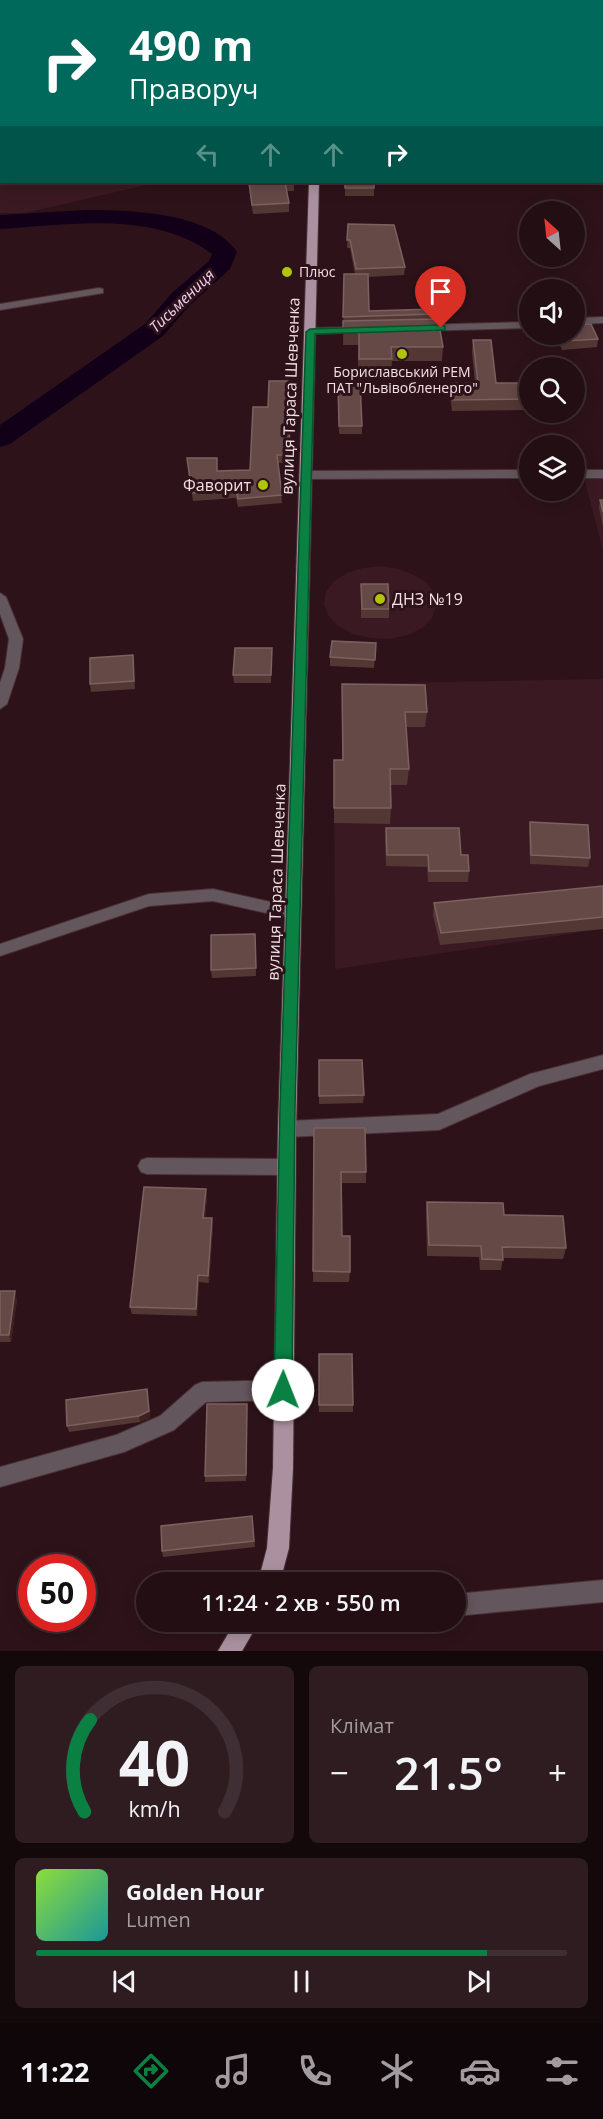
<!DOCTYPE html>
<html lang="uk">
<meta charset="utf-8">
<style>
body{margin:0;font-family:"Open Sans",sans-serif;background:#2e1c21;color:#f1f3f6;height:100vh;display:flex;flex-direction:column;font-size:22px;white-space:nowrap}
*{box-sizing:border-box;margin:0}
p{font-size:20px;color:#a29ca0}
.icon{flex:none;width:33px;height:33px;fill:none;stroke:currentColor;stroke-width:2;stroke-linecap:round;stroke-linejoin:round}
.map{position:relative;height:1651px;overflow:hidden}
.panel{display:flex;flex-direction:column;gap:15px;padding:15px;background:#13080a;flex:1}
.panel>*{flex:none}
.banner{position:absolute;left:0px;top:0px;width:603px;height:183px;box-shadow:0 3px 15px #0003,0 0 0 2px #3f2e33;background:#00695c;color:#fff;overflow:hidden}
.needle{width:39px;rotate:333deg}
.buttons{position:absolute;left:519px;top:201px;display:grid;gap:12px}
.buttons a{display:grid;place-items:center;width:66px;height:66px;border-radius:50%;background:#220e13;box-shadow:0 3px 15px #0003,0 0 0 2px #3f2e33;font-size:30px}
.speed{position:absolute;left:18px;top:1554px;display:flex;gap:12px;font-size:30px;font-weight:700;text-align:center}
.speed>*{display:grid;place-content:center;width:78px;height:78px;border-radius:50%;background:#220e13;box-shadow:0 3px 15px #0003,0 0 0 2px #3f2e33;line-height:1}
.speed .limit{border:9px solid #d22;background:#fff;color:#111}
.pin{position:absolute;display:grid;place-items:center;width:51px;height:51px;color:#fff;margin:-62px -26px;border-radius:50% 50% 50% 0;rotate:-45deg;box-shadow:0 0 6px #0007}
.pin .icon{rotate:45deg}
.me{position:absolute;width:66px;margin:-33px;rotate:1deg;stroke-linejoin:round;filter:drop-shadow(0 0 4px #0008)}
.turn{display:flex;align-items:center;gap:21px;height:126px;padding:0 30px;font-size:27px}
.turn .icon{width:78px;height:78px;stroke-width:2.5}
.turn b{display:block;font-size:42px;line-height:51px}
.lanes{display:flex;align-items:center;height:57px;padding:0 30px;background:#0003;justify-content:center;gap:30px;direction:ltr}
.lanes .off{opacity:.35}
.big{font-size:45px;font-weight:600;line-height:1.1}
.panel .card{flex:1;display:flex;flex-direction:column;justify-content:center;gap:9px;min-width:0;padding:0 21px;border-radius:9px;background:#2e1c21}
.panel .dial{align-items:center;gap:0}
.dial svg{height:156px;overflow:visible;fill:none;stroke:#3f2e33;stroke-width:7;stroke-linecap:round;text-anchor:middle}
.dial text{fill:#f1f3f6;stroke:none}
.song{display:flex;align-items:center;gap:18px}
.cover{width:72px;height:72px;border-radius:9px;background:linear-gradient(135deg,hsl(90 70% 55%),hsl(180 70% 35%))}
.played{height:6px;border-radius:3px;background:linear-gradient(90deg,#0b8043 85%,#3f2e33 85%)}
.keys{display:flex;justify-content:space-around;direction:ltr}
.heat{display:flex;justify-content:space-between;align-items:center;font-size:33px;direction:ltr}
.panel .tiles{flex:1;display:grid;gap:15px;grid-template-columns:1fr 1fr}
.card:last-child{grid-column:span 2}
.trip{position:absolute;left:136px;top:1572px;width:330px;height:60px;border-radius:30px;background:#220e13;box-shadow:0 3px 15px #0003,0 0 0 2px #3f2e33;font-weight:600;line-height:60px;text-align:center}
.tab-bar{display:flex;height:96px;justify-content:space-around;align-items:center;background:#0e0608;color:#a29ca0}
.tab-bar .icon{width:42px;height:42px}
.tab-bar .active{color:#0b8043}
.tab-bar b{font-size:27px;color:#f1f3f6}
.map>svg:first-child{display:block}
.built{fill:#3a1922}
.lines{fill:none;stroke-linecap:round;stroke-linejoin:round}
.river{fill:#120018;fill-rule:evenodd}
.minor-casing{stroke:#493035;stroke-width:2}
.major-casing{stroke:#493035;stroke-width:2}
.path{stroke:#8b7479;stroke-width:2;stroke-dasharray:1 3;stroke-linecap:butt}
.minor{fill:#63565d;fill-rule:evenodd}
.major{fill:#ab91a0;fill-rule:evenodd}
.wall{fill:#533734}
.shaded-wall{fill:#3d2121}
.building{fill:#644947;stroke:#7b615f;stroke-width:1.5}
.route{fill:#0b8043;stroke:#07532c;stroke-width:1.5}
.poi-dot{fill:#afc506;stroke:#2d1319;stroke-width:2}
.labels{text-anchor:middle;stroke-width:6;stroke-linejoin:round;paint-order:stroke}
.far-poi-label{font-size:14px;fill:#f3e0e3;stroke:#2d1319;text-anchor:start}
.far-water-label{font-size:15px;font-style:italic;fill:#efd1f6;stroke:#2d1319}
.street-label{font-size:16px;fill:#f3e0e3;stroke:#2d1319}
.poi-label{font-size:16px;fill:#f3e0e3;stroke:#2d1319;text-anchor:end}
</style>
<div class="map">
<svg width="603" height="1651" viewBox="0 0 603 1651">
<rect width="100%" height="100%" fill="#2d1319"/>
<path class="built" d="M0,127L2,182H159L25,213H0Z
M584,478H603V550Z
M381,566L398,569L414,575L427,583L435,594L436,606L432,618L422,628L408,635L390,639L371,638L353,634L338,626L328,615L324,604L326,592L334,581L347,573L363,568Z
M603,679V929L335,969L334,776H343L342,684Z"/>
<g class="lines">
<path class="river" d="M86,210C130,210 210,212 237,252L230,269L190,305L163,336L10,444L0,447V425L145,324L172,293L209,261L212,254C153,210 69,225 0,229V215Z"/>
<defs>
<path id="minor" d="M602,124H603V130H602Z
M99,288L103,289V293L0,310V304Z
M603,317V323L574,324V318Z
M530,322V328L418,331L413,328L418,325Z
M361,327L366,330L365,332L311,334L306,331L311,328Z
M530,470V478L305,479L299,475L305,471Z
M574,470H603V478H574Z
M0,593L6,597L23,639L19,668L7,704L0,709V683L5,668L9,639L0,614Z
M213,889L293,907L299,909L301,913L299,917L293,919L213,901L149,906L0,956V944L149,894Z
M603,1055V1069L539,1086L439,1130L287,1137L281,1134L278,1129L281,1124L287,1121L438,1114L530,1074Z
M147,1158L286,1159L292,1161L295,1167L292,1173L286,1175L147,1174L141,1172L138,1166L141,1160Z
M283,1380L290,1383L293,1390L290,1397L283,1400L206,1402L174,1430L124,1452L0,1487V1467L116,1435L160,1416L195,1385L202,1382Z
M603,1580V1602L456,1616V1594Z"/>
<path id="major" d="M315,0H323V2H315Z
M309,182H319L296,1129L293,1468L289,1548L280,1582H258L267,1548L273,1468L278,1129Z
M235,1622H259L242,1651H218Z"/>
</defs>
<use href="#minor" class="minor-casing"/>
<use href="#major" class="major-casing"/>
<path class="path" d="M0,77L2,80"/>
<use href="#minor" class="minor"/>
<use href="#major" class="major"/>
</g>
<path class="wall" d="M243,0H275V2H243Z
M248,182H294V191H287L289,203V212L253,214Z
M345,182H374V196H345Z
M348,224L405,267L404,275L368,277L369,311L435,314V319L443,347L442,361H392L391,374L358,373V345H343L344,274H355L350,248H347Z
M556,334H574L598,339L597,347L562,350Z
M473,340L496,383H530V410L452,411L450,395L451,383H475L472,352Z
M288,381L290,463H278L282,503L238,507L236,498L193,501L187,458L217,471L250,470L268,407Z
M338,383L362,426V434H339Z
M600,500H603V527L599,508Z
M361,584L389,609V618H361Z
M376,643L374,668L330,666V657Z
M272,648L271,683H234L233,675Z
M133,655L135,689L91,692L90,684Z
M342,684L427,712L425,727H406L409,769L407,785H390L391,808L390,824L334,823V760H342Z
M530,822L590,858L588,867L530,864L529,830Z
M386,828L461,855L469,871L468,882H428L427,867L386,866L385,839Z
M603,886V929L440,945L433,915L434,903Z
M255,934L256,976L212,978L211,970Z
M319,1060L364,1095L363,1103L319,1104Z
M314,1128L366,1172V1183H341L342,1236L350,1272L349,1282H313Z
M207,1196L205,1218H212L213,1226L209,1283L199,1282L197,1316L132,1314L130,1307Z
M427,1202L504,1215L566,1248L563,1259L503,1258L501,1270H480L479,1257L427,1256L426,1213Z
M0,1291L17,1299L11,1342H0Z
M319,1354L353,1405V1412H319Z
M147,1389L150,1418L140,1422L69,1432L67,1426Z
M247,1404L246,1481L205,1482V1476Z
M252,1516L255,1547L163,1557L162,1551Z"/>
<path class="shaded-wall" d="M206,1189L207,1196L204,1225L203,1218Z
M212,1218L213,1226L209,1283L208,1276Z
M198,1275L199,1282L197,1316L196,1309Z
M15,1291L17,1299L11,1342L9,1335Z
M147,1389L150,1418L140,1422L139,1416Z"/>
<path class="building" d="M331,0H380V2H332Z
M249,182H294H285L289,203L252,205Z
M345,182H374V188H345Z
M348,224L394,225L405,267L356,269L350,240H347Z
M344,274H368L369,311L434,309L435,314L343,317Z
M438,319L443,347H391L392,359H359V331H343V321Z
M591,324L598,339L564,341L560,334H574V325Z
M473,340H491L496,383H530V399L453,400L451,383H478Z
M269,381H288L290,455H277L282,495L238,499L236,490L192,493L187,458H217V471L250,470L253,407H268Z
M338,383H360L362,426H339Z
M600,500H603V512Z
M361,584H388L389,609H362Z
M332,641L376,643L375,660L330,657Z
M235,648H272L271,675H233Z
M133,655L134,681L90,684V658Z
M342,684L425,685L427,712H405L409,769H390L391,808H334V760H343Z
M530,822L588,825L590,858L531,855Z
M386,828H459L461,855H468L469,871H429L428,855H387Z
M603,886V917L441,933L434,903Z
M255,934L256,968L211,970V935Z
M319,1060H362L364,1095L319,1096Z
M314,1128H365L366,1172H341L342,1236H350V1272L313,1271Z
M144,1187L206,1189L203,1218H212L208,1276L198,1275L196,1309L130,1307Z
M427,1202L503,1203L504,1215L563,1216L566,1248L502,1247L503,1260L482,1259L481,1246L429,1245Z
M0,1291H15L9,1335H0Z
M319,1354H352L353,1405H319Z
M147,1389L149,1411L139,1416L67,1426L66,1400Z
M207,1404H247L246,1475L205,1476Z
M252,1516L254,1541L162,1551L161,1526Z"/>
<path class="route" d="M441,325L445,326V330L315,334L295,1107L292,1390L289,1397L283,1399L276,1397L274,1390L280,1107L306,332L310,329Z"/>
<g class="poi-dot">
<circle cx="287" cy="272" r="6"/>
<circle cx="402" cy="354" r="6"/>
<circle cx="263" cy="485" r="6"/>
<circle cx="380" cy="599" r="6"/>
</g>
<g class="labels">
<g class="far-poi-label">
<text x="299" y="277">Плюс</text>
<text x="402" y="377" text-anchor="middle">Бориславський РЕМ<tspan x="402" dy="16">ПАТ "Львівобленерго"</tspan></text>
</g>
<g class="far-water-label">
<text transform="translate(182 301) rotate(-44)" y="5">Тисьмениця</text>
</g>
<g class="street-label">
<text transform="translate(290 396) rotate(-88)" y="6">вулиця Тараса Шевченка</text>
<text transform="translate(276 882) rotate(-88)" y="6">вулиця Тараса Шевченка</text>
</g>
<g class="poi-label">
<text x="251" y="491">Фаворит</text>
<text x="392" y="605" text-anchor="start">ДНЗ №19</text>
</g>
</g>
</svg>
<div class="buttons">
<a><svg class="needle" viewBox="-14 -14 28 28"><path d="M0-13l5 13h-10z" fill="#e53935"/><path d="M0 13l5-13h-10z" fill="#a29ca0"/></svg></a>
<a><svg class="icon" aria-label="sound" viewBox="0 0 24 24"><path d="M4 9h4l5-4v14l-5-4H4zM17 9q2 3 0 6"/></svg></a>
<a><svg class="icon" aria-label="search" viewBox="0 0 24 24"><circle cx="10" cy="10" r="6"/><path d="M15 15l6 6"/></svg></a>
<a><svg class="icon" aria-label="layers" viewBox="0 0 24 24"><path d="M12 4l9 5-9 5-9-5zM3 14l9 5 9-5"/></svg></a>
</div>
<div class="speed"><div class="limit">50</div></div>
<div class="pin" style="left:441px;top:328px;background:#d93025"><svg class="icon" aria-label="arrive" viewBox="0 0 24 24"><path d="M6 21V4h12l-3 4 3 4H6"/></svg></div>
<svg class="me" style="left:283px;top:1390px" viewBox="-20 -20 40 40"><circle r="19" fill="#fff"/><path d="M0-13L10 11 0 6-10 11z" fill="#0b8043"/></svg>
<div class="trip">11:24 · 2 хв · 550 m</div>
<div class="banner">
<div class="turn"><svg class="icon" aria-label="right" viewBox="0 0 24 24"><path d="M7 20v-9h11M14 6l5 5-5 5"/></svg><div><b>490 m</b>Праворуч</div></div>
<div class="lanes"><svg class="icon off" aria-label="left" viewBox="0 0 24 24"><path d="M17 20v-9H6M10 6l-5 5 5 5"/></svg><svg class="icon off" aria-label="ahead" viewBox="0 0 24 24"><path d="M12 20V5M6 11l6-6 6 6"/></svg><svg class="icon off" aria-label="ahead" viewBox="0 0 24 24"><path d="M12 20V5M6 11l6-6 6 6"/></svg><svg class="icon" aria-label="right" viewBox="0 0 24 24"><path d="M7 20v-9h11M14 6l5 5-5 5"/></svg></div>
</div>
</div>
<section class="panel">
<div class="tiles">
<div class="card dial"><svg viewBox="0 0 100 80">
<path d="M14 69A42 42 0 1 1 86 69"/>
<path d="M14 69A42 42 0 0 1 17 22" stroke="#0b8043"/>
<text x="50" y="56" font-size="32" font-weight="700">40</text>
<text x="50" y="72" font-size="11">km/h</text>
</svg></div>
<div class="card"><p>Клімат</p>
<div class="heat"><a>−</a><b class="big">21.5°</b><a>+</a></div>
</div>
<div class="card">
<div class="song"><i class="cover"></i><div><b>Golden Hour</b><p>Lumen</p></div></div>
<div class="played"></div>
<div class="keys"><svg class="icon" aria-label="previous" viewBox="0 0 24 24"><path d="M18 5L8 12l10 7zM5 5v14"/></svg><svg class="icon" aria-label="pause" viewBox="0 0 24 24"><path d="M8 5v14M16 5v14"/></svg><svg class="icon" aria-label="next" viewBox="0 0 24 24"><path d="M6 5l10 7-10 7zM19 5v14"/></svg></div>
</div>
</div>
</section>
<nav class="tab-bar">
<b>11:22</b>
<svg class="icon active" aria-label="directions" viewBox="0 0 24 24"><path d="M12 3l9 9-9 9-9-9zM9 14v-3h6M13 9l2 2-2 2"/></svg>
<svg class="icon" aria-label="music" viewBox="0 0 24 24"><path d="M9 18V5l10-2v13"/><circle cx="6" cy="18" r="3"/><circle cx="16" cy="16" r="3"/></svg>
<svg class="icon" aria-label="phone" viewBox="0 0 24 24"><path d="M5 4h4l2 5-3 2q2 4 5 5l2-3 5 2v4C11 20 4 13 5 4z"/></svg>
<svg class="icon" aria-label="climate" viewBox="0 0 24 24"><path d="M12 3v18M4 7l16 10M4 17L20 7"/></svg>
<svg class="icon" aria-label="car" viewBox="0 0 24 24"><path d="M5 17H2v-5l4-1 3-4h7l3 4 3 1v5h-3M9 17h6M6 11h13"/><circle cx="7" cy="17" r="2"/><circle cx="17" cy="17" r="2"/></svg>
<svg class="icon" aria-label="filters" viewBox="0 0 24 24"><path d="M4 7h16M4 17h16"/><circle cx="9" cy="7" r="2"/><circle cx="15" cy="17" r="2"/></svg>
</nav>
